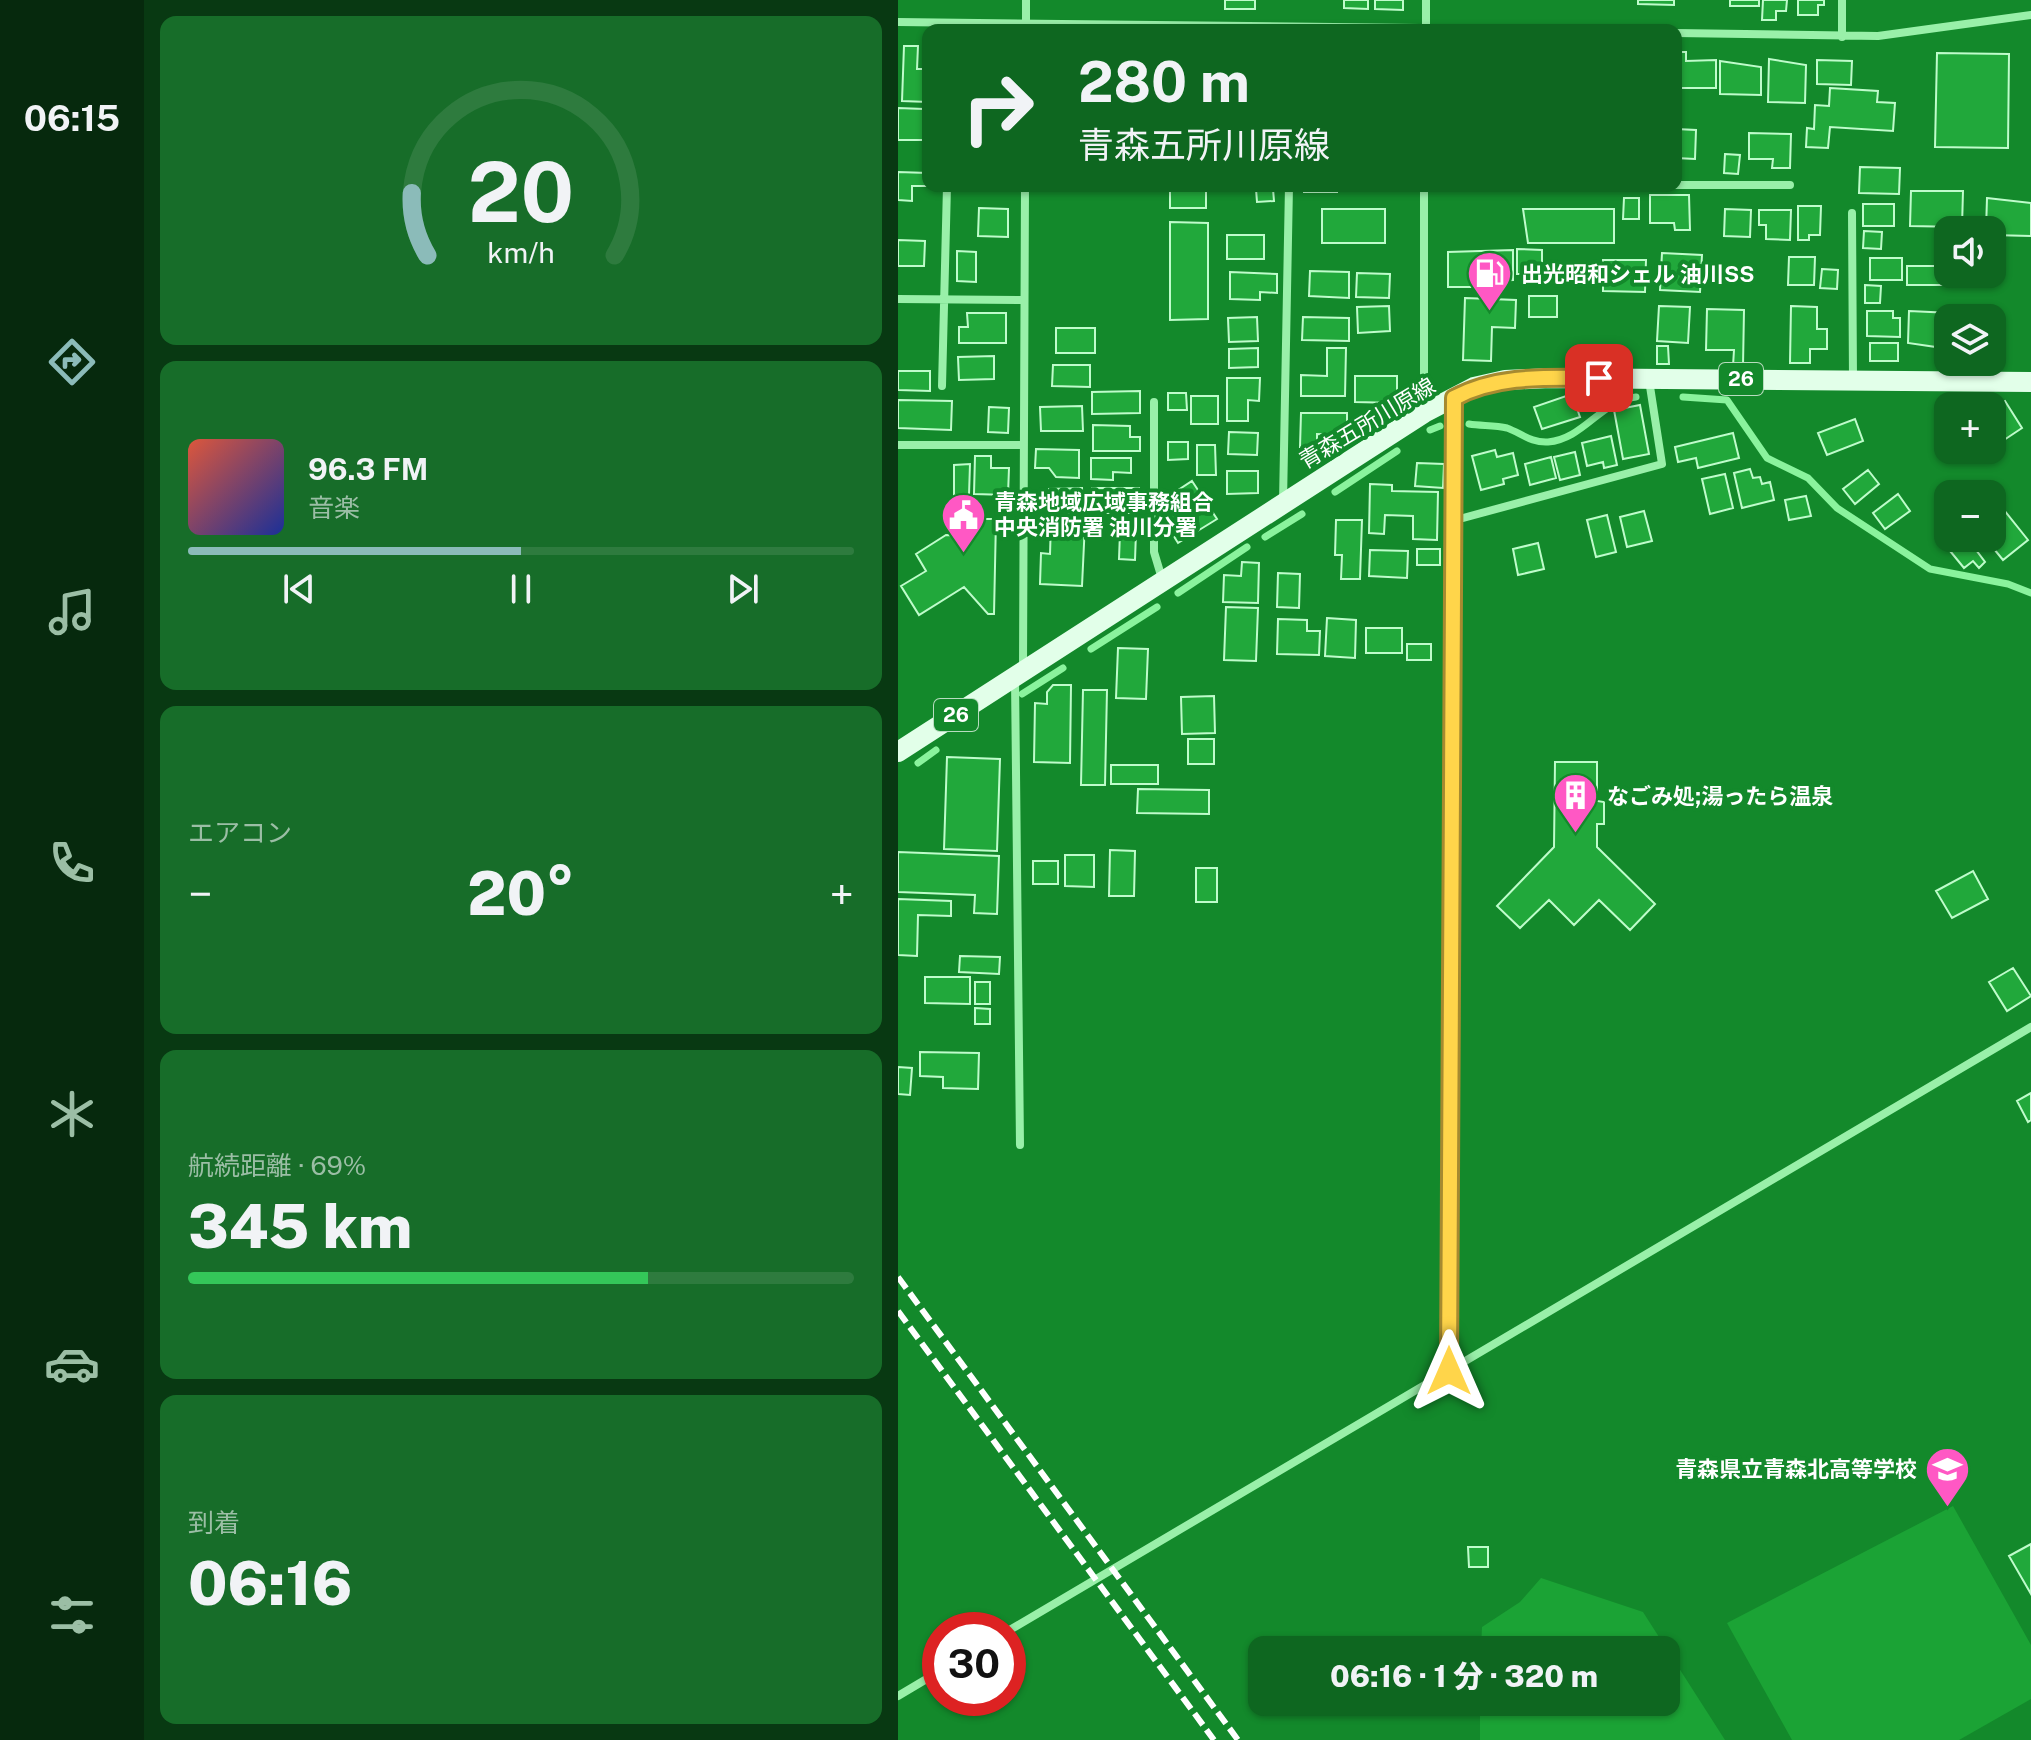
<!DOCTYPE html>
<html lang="ja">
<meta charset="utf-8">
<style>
body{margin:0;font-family:"Public Sans","Noto Sans JP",sans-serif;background:#176d29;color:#f1f3f6;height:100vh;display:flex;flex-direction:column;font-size:30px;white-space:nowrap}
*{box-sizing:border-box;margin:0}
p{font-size:26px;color:#9bbea5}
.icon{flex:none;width:44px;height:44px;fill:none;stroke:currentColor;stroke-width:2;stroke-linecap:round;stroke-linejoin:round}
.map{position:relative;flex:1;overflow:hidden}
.side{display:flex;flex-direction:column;gap:16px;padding:16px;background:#083912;width:754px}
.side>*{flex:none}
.banner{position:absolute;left:24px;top:24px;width:760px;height:168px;border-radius:16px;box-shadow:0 2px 6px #0004;background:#0e6720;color:#f1f3f6;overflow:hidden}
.controls{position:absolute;left:1036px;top:216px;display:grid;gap:16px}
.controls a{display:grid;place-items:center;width:72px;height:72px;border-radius:16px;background:#0e6720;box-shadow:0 2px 6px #0004;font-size:40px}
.speed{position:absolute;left:24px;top:1612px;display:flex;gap:16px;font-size:40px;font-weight:700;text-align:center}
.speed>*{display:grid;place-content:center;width:104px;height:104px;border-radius:50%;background:#0e6720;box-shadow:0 2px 6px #0004;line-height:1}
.speed .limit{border:12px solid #d22;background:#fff;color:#111}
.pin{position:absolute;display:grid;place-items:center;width:68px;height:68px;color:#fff;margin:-34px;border-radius:16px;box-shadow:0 4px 12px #0006}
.me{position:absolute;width:88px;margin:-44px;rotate:0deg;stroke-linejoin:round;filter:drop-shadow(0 0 6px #0008)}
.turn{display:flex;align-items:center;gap:28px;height:168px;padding:0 24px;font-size:36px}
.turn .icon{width:104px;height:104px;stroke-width:2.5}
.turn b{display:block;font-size:56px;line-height:68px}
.big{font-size:60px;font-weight:800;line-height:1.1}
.side .widget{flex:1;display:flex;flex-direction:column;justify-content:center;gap:12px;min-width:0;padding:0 28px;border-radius:16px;background:#176d29}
.side .dial{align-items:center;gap:0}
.dial svg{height:208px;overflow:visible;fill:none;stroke:#2e7b3e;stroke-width:7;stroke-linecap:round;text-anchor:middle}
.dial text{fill:#f1f3f6;stroke:none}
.song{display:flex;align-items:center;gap:24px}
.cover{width:96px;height:96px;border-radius:12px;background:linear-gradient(135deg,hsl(10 70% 55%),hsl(230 70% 35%))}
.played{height:8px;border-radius:4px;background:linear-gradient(90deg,#8bbbb9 50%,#2e7b3e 50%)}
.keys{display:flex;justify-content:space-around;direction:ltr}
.heat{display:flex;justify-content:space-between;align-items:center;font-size:44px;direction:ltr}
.charge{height:12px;border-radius:6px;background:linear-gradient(90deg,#34c759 69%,#2e7b3e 0)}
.trip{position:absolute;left:350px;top:1636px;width:432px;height:80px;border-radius:16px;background:#0e6720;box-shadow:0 2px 6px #0004;font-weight:800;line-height:80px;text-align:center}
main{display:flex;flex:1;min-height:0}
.menu{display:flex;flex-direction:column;width:144px;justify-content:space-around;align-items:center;background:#06290d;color:#9bbea5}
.menu .icon{width:56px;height:56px}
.menu .current{color:#8bbbb9}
.menu b{font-size:36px;color:#f1f3f6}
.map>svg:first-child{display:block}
.green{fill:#1ba335}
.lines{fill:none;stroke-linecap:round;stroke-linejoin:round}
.stream{stroke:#8af39d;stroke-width:7}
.building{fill:#21a83b;stroke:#bffccb;stroke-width:2}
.street{stroke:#99f0a9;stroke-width:8}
.primary{stroke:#e2ffe9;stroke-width:20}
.rail{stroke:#fff;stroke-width:6;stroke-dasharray:14 6;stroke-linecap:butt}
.route-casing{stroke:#a68a30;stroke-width:20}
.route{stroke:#ffd54a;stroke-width:14}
.labels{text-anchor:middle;stroke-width:8;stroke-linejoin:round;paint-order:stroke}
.shield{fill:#13892b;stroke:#b8dcbf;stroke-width:2}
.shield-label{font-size:20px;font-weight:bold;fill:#fff}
.poi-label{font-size:22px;font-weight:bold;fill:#fff;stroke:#13892b;text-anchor:start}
.street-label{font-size:22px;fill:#fff;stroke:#13892b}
</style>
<main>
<nav class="menu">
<b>06:15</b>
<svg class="icon current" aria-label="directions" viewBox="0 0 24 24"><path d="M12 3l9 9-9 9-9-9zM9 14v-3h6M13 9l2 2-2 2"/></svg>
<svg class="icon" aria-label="music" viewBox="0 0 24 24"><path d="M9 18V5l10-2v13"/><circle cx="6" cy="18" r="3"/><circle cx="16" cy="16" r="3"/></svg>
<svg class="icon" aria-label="phone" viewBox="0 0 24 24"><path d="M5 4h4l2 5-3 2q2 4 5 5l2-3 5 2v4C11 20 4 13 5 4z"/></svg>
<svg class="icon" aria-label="climate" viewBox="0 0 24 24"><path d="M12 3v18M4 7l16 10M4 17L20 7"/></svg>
<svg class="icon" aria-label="car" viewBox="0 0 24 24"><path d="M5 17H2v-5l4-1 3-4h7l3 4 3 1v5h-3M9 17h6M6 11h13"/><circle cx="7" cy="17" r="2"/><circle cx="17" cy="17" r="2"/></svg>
<svg class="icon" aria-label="filters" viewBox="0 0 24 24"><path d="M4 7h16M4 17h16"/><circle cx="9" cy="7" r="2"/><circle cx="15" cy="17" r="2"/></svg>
</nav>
<section class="side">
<div class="widget dial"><svg viewBox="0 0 100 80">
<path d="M14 69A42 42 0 1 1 86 69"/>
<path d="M14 69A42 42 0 0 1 8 45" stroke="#8bbbb9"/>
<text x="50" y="56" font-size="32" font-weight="700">20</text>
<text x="50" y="72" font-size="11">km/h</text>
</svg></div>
<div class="widget">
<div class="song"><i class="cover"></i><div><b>96.3 FM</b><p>音楽</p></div></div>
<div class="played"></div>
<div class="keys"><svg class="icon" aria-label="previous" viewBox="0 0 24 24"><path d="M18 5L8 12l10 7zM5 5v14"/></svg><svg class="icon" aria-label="pause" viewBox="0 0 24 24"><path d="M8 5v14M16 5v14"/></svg><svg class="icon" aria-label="next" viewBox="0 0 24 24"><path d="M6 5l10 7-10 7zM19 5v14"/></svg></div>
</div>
<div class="widget"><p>エアコン</p>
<div class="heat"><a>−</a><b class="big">20°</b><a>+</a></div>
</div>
<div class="widget"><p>航続距離 · 69%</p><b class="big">345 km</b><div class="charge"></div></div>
<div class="widget"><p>到着</p><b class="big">06:16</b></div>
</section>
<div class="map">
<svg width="1133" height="1740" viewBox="0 0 1133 1740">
<rect width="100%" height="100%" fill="#13892b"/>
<path class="green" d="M1055,1506L1133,1645V1699L1061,1740H894L829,1623Z
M643,1578L745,1612L827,1740H582V1702H768V1650H583L584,1627L622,1602Z"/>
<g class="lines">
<path class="stream" d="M785,397L829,400L869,458L910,478L939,508L1032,569L1110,584L1133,593
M571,424C583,426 597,425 609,428C623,433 633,443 650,442C686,439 702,401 738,397
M532,430L542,426
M437,492L499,451
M367,537L404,514
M280,593L349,547
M193,649L259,607
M124,694L165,668
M20,763L38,750"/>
</g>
<path class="building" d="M327,0H357V9H327Z
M446,0H470V9L446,8Z
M477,0H505V10L477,9Z
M740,0H776V5L740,4Z
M832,0H861V6H832Z
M865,0H889L888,11H878V20H864Z
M900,0H926V5H920V15H900Z
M6,46H20L19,69H30V102L4,101Z
M778,52H788V61L818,60V88H778Z
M1039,53L1111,54L1110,148L1037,147Z
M871,59L908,65L907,103L870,102Z
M919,60L954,61L953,85L919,84Z
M822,61L863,67V95L822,94Z
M932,88L980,91L979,102L997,103L995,131L932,127L930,148L908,147L909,128L916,129L917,105L931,106Z
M0,108L26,109L25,140H0Z
M778,129L798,130L797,159L778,158Z
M851,133L893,134L892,168H874L875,159H851Z
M827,154L842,155L840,174L826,173Z
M962,167L1002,168L1001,194L961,193Z
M0,172L30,173V186H35H14V201L0,200Z
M65,186H106V191H65Z
M272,186H308V208H272Z
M406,186H439V192H406Z
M358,189H375L376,201L359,202Z
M1013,191H1065L1064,227L1012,226Z
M752,195H791L792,230H777L776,223H752Z
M726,198H741V219H725Z
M1089,198L1133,203V236L1094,235V230H1088Z
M965,204H996V226H965Z
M900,206H923L922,235H911V240H900Z
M81,208L110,209V237L80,236Z
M424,209H487V243H424Z
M625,209H716V243H630Z
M827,209L853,210L852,237L826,236Z
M861,210H893L892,240L868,239V225H861Z
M272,222L310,223V319L272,320Z
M966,231L984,232L983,249L965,248Z
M329,235H366V259H329Z
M0,240L27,241L26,266H0Z
M619,249L644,250V274H619Z
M615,250V280L587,281V287H550V252Z
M59,251L78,252V282L59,281Z
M764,253L804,255L802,292L762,290Z
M891,257H917L916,285H890Z
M972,258H1004V280H972Z
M705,260H748L747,292L705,291Z
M1009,266H1049V285H1009Z
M924,269L940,270L939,289L922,288Z
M412,271L451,272V298L411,296Z
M332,272L379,274V293L362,292V300L332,299Z
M459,273L492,274L491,298L458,297Z
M967,285L983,286L982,303H967Z
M631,296H659V317H631Z
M567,298L618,300L617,328L594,327L593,361L565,360Z
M491,306L492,331L460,333L459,307Z
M761,306L792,307L790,343L759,341Z
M893,306L919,307V329H929V349H912V363H892Z
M809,309L846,310L845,366H835L836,350H808Z
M969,311H995V318H1002V337L969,336Z
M1011,311L1053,313L1050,318V343L1038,342V347L1010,343Z
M69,313H108V343H61V327H70Z
M359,317L360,341L331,342L330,318Z
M405,317L451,318V341L404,340Z
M158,328H197V353H158Z
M972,343H1000V361H972Z
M759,346H770L771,364H759Z
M360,348V367L331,368V349Z
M429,348H448L447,396H403V375L429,376Z
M96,356V379L61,380L60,357Z
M155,365H192V387L154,386Z
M0,371H32V391L0,390Z
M457,376H499V403L457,402Z
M329,378H362L361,401L350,400V421H329Z
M242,391V413L194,414V392Z
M270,393H288L289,410H270Z
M674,394L682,417L644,429L636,407Z
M293,396H320V424H293Z
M0,400L54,401L53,430L0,428Z
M1107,401L1124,428L1094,448V409Z
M742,405L751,454L725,459L716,410Z
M184,406L185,431H143L142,407Z
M91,407L111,408L110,433L90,432Z
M403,413H449V435L419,434V447H402Z
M957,419L965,441L929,455L920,433Z
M195,425L232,426V437H242V451H195Z
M331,432L360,433L359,455L330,454Z
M835,433L841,458L800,468L798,458L780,462L777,447Z
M713,436L719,465L706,468L705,462L689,466L684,443Z
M270,442H290V459L270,460Z
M299,445H317L318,475H299Z
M138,449L181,450V478L158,477L151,468H137Z
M597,450L599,457L615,453L620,475L605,479L606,484L583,490L574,456Z
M677,452L682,475L662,480L656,457Z
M77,456H93V468H111L110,495L76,494Z
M653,457L658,478L632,485L627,464Z
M193,458H233V473L215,472V480L193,479Z
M519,463L546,464L545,488L517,486Z
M72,464L71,495H56V465Z
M852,469L855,478L862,477L864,484L872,482L876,500L844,508L836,473Z
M970,470L981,484L957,504L945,489Z
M329,471H360V493L329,494Z
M827,474L835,508L812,514L804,479Z
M294,481L319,519L280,543L267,522L268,498Z
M472,484L494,485V491L540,492L539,540L515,539V516L487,515L486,534L471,533Z
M184,488L185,514H151V489Z
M194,488H241L240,513H194Z
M1000,494L1012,511L987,529L975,513Z
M908,496L913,516L891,520L887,500Z
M1102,505L1130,540L1105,560L1087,538H1094V512Z
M746,511L754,541L729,547L722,517Z
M709,515L718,552L698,557L689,520Z
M67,519H98L96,614H90L66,587L21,615L3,586L28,571L18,554L48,535L67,536Z
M438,520H464L462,579H443L444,555H437Z
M153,522L187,523L184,586L142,584L143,553L152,554Z
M222,532H238L237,560L221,559Z
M1057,538H1069L1087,562L1081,568L1075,561L1066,568L1048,546Z
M640,543L646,569L620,575L615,549Z
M519,549H542V565H519Z
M472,550L510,551L509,578L471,576Z
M344,562L361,563L360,603L325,602L326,575L343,576Z
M380,573L402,574L401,608L379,607Z
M328,607L360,608L358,661L326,660Z
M429,618L458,620L457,658L427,656Z
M380,619L409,620V631H422L421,655L379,654Z
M468,628H504V653H468Z
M509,644H533V660H509Z
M220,648L250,649L248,699L218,698Z
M155,685H173L172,763L136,762L137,703L149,704V692Z
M185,690H209L207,785H183Z
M316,696L317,733L284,734L283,697Z
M290,739H316V764H290Z
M49,757L102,759L99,851L46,849Z
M657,762H699V801L706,802V824H699V847L757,904L732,930L701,900L676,925L651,900L622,928L599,906L656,847Z
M213,765H260V784H213Z
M240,789L311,790V814L239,813Z
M212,850L237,851L236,896H211Z
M0,852L101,856L99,914L76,913L77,895L0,892Z
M167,855H196V887L167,886Z
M135,861H160V884H135Z
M298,868H319V902H298Z
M1075,871L1090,899L1054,918L1038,891Z
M0,899L53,901V916L20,915L19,956L0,955Z
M62,956L102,957L101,974L61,972Z
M1115,968L1133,996L1109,1011L1091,982Z
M27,977H72V1004L27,1003Z
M77,982H92V1004H77Z
M77,1008L92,1009V1024H77Z
M22,1052L81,1053L80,1089L45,1088V1077L22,1076Z
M0,1067L14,1068L12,1095L0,1094Z
M1133,1093V1120L1130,1122L1119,1101Z
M1133,1544V1594L1111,1556Z
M570,1547H590V1567H571Z"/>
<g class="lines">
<path class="street" d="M944,0V37
M0,22L684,30
M528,29V0
M128,30V0
M778,33L980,36L1133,15
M778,185H892
M954,213L955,380
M0,299L126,300
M44,386L49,186
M256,402V552L265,582
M526,409V186
M0,445H125
M385,502L391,186
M554,521L764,464L751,380
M125,667L127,186
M117,679L122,1145
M551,1371L556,400
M110,1631L1133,1027
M0,1696L42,1671"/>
<path class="primary" d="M0,752L526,413L576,387L607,380L652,378L1133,382"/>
<path class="rail" d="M0,1277L340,1740
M0,1311L316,1740"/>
</g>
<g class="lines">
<defs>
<path id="route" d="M551,1371L556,398C600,374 652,378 701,378"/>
</defs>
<use href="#route" class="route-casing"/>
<use href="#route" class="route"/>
</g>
<defs>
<symbol id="fuel-pin" viewBox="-11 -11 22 30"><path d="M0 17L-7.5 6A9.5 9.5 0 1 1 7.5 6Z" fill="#ff58c4" stroke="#13892b"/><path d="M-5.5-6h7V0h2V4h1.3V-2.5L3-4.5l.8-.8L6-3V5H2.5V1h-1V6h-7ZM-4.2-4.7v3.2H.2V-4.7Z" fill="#fff"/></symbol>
<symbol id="civic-pin" viewBox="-11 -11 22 30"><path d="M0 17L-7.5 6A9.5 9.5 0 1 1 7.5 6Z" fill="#ff58c4" stroke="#13892b"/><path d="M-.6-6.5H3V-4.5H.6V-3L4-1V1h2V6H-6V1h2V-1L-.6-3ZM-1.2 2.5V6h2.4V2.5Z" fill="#fff"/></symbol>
<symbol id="building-pin" viewBox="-11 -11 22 30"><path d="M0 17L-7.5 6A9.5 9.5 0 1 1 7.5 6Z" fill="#ff58c4" stroke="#13892b"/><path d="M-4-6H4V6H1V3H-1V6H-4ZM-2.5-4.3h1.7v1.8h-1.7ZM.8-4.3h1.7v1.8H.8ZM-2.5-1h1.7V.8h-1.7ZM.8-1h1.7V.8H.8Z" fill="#fff"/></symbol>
<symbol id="school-pin" viewBox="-11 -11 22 30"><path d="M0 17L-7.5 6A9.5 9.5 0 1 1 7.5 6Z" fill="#ff58c4" stroke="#13892b"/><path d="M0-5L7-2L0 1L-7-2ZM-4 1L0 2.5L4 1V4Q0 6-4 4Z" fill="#fff"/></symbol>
</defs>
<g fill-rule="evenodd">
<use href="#fuel-pin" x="566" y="248" width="51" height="69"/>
<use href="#civic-pin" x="40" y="490" width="51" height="69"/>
<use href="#building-pin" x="652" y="770" width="51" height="69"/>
<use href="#school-pin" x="1024" y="1444" width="51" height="69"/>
</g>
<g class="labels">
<g class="shield">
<rect x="821" y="363" width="44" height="32" rx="6"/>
<rect x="36" y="699" width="44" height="32" rx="6"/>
</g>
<g class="shield-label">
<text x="843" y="386">26</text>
<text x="58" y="722">26</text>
</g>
<g class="poi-label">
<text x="623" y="282">出光昭和シェル 油川SS</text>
<text x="96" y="510">青森地域広域事務組合<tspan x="96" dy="25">中央消防署 油川分署</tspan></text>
<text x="709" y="804">なごみ処;湯ったら温泉</text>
<text x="1019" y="1477" text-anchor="end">青森県立青森北高等学校</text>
</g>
<g class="street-label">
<text transform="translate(469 423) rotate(-31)" y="8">青森五所川原線</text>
</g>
</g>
</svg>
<div class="controls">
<a><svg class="icon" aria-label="sound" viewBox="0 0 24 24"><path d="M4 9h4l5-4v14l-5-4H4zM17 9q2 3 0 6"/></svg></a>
<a><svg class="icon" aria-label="layers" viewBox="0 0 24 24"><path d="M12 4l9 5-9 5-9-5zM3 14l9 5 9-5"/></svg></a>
<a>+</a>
<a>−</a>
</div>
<div class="speed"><div class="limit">30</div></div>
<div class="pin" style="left:701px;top:378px;background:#d93025"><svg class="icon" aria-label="arrive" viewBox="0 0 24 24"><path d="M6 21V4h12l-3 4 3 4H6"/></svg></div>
<svg class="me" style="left:551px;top:1371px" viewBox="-20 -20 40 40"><path d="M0-17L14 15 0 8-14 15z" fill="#ffd54a" stroke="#fff" stroke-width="4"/></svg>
<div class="trip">06:16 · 1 分 · 320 m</div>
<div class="banner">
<div class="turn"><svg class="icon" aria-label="right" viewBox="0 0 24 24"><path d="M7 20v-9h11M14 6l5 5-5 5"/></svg><div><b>280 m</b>青森五所川原線</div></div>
</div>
</div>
</main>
